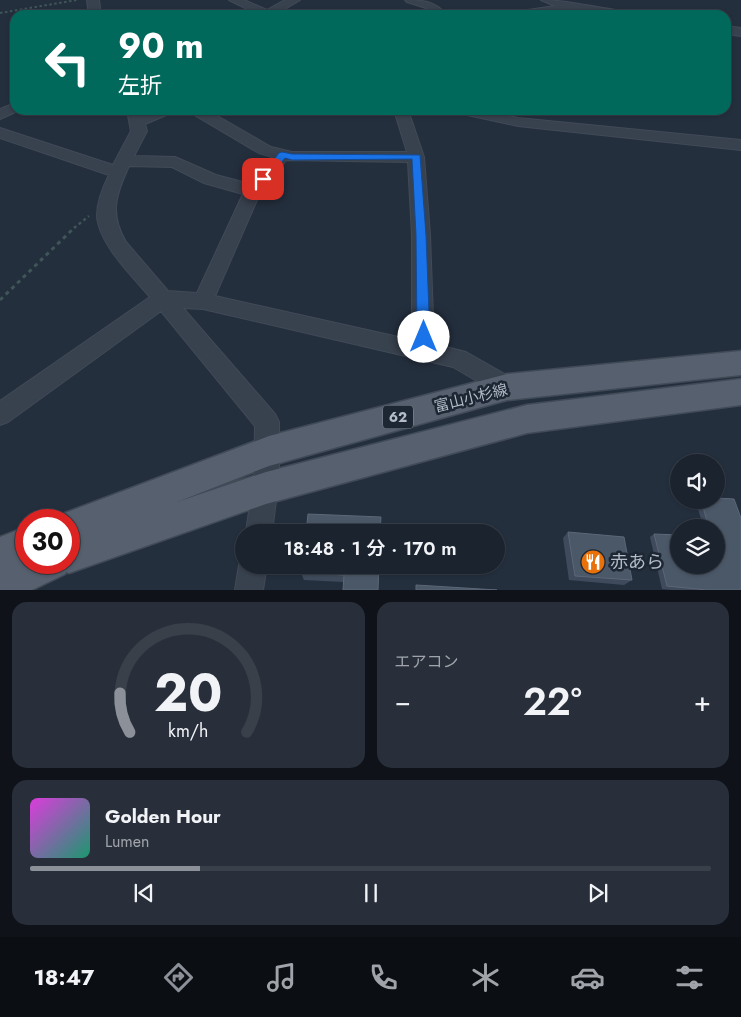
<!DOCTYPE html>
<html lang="ja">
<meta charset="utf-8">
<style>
body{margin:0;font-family:Jost,"Noto Sans JP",sans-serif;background:#282f3a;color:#f1f3f6;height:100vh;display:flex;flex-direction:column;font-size:19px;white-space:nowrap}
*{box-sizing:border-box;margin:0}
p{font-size:16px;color:#a0a4aa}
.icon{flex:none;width:28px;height:28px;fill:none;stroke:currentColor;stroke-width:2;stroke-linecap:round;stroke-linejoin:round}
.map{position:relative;height:590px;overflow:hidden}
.drawer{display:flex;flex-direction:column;gap:12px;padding:12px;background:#0f1319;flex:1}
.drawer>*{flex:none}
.top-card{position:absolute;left:10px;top:10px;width:721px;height:105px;border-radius:15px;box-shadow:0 1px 4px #0004,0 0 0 1px #39404a;background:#00695c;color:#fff;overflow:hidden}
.buttons{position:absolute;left:670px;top:454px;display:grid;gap:10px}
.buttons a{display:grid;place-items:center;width:55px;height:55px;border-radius:50%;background:#1b232e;box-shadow:0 1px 4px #0004,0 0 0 1px #39404a;font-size:25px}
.speed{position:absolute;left:15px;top:509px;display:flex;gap:10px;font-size:25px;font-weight:700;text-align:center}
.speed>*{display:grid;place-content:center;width:65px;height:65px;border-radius:50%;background:#1b232e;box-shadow:0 1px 4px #0004,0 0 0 1px #39404a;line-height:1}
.speed .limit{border:8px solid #d22;background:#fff;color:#111}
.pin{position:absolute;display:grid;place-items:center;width:42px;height:42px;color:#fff;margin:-21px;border-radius:10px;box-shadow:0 2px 8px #0006}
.me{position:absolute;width:55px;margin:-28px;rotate:0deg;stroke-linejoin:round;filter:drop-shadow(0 0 4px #0008)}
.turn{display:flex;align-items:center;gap:18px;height:105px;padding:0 25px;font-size:22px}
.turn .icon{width:65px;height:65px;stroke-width:2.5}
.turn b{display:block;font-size:35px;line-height:42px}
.big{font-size:38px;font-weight:600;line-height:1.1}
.drawer .card{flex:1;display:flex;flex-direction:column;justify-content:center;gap:8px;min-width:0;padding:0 18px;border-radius:15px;background:#282f3a}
.drawer .dial{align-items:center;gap:0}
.dial svg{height:130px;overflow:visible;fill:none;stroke:#39404a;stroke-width:7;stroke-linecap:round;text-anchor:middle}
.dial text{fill:#f1f3f6;stroke:none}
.song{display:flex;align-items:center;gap:15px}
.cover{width:60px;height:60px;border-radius:8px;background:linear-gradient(135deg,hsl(300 70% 55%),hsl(160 70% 35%))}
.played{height:5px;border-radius:2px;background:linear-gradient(90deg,#8c9099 25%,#39404a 25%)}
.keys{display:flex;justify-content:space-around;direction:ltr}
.heat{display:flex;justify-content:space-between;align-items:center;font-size:28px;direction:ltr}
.drawer .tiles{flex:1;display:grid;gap:12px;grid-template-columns:1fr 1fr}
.card:last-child{grid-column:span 2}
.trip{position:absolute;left:235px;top:524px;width:270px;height:50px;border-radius:25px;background:#1b232e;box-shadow:0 1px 4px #0004,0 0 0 1px #39404a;font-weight:600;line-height:50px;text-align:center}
.tab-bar{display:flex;height:80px;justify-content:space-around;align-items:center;background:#0b0e12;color:#a0a4aa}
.tab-bar .icon{width:35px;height:35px}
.tab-bar .selected{color:#8c9099}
.tab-bar b{font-size:22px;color:#f1f3f6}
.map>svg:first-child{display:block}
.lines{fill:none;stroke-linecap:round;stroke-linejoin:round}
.minor-casing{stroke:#414a57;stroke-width:2}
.major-casing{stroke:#414a57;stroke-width:3}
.path-far2{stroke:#3f5557;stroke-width:2;stroke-dasharray:2.5 2.5;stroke-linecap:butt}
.path-far1{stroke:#3f5557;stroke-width:2.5;stroke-dasharray:3 3;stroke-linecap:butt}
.path{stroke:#3f5557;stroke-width:3;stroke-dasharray:4 4;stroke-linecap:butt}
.minor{fill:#38414e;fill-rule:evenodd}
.major{fill:#56606e;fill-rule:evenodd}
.wall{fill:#3f4b5c}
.building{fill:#4b5868;stroke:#5c6777}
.route{fill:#1a73e8;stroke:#114b97}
.labels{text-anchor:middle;stroke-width:5;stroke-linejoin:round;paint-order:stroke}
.shield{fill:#1d2633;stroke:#878f9c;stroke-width:1}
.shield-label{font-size:14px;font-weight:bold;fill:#b4bcc9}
.street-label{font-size:15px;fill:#b4bcc9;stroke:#1d2633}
.near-poi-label{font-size:18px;fill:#b4bcc9;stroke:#1d2633;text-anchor:start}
</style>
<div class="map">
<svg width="741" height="590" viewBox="0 0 741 590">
<rect width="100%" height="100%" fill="#242f3e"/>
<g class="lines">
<defs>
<path id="minor" d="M87,0H99L101,15H89Z
M229,0H244L267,10L285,0H300L275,15H259Z
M405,0C422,0 435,1 447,15H434L426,8L407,2Z
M541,0C568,0 596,8 623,11L629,15H599L570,11L544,15H515L521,11L555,6Z
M458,11L470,13L472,15H452Z
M726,26L741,28V36L726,34Z
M15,103V110H20L0,119V109Z
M127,110H141L142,114L153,110H173L171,113L145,124L147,131L134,156L175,157L216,175L250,184L272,157L259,153L191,113L189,110H207L271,147L292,152H407L394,110H408L424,157L430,235L434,344L466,352L515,380L518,387L515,394L507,397L499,394L453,367L203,309L183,308L275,414L279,422V477L272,532H246L254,477L255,426L161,311L8,422L0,425V401L150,297C132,276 99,244 97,216C97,202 103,187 109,175L0,138V128L113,165L131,131ZM286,160L408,162L412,235V340L215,296L257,200ZM129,166L172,167L204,183L243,194L197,293L168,291L126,242C109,214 116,194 129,166Z
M456,110H483L518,118L741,140V150L518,126L458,113Z
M243,555L244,565H267L263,590H235L239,565Z"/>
<path id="major" d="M741,351V375L507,400L269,466L177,502L266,472L527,405L741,379V405L527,433L266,504L69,573L66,572L65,574L32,590H0V537L26,527V562H69V520H56L57,516L269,436L507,374Z"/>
</defs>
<use href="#minor" class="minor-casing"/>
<use href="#major" class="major-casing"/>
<path class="path-far2" d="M0,13L77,0"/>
<path class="path-far1" d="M74,228L89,216"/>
<path class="path" d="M0,300L75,227"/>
<use href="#minor" class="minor"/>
<use href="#major" class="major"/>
</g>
<path class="wall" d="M695,500H716L741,590H672L662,589L650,537L654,534L716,565V528H704Z
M568,532L632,580L624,585L569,580L563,538Z
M379,565L344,582L304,580L301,573Z"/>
<path class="building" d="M716,498L734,499L741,518V590H707L667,586L654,534L679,535V565H716V528H709L701,500H716Z
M308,514L381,517L380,532H306Z
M568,532L624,537L632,580L575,576Z
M302,565H379L378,590H343L344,575L301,573Z
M416,585L497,590H416Z"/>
<path class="route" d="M282,152L292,154L420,155L426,235L430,337L428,341H419L417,337L416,235L412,159L292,160L285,158L267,181H260V177L279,153Z"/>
<defs>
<symbol id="restaurant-disc" viewBox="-11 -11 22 22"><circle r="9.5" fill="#e8710a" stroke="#1d2633"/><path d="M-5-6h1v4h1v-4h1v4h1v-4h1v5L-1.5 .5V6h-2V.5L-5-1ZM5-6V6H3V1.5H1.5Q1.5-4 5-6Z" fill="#fff"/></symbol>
</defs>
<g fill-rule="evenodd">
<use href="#restaurant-disc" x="579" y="548" width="28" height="28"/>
</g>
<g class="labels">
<rect class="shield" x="383" y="405.5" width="30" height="23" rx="4"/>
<g class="shield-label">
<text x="398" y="422">62</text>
</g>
<g class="street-label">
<text transform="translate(471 398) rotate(-14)" y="5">富山小杉線</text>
</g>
<g class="near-poi-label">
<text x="610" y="568">赤あら</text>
</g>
</g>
</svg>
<div class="buttons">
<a><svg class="icon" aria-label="sound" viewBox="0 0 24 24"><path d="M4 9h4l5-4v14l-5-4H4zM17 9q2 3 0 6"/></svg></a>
<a><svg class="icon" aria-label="layers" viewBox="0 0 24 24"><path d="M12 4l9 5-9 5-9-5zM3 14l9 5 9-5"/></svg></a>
</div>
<div class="speed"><div class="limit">30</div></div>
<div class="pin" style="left:263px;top:179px;background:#d93025"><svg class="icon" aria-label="arrive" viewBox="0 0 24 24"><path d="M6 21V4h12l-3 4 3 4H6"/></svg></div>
<svg class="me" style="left:424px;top:337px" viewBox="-20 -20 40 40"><circle r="19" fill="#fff"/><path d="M0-13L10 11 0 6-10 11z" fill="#1a73e8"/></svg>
<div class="trip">18:48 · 1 分 · 170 m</div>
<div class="top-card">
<div class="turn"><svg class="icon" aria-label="left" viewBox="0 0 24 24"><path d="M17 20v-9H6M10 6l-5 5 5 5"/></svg><div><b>90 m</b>左折</div></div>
</div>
</div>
<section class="drawer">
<div class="tiles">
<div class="card dial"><svg viewBox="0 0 100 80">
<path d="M14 69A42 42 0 1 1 86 69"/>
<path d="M14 69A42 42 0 0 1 8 45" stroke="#8c9099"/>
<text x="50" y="56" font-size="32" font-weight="700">20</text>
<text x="50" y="72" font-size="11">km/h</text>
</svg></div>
<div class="card"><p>エアコン</p>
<div class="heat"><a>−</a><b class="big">22°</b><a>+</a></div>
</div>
<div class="card">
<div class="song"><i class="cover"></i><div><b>Golden Hour</b><p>Lumen</p></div></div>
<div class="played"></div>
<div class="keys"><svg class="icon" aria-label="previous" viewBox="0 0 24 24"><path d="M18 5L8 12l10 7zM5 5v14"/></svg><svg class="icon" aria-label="pause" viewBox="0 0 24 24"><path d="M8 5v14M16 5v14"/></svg><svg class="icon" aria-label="next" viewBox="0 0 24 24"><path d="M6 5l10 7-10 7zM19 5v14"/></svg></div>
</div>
</div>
</section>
<nav class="tab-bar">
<b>18:47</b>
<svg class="icon selected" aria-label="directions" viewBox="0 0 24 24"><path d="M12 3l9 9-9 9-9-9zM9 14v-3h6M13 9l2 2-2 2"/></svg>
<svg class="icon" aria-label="music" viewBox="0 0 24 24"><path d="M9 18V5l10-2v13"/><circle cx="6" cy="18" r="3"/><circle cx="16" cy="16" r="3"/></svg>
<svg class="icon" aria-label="phone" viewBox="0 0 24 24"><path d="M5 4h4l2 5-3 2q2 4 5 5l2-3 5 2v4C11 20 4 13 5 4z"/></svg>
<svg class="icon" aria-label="climate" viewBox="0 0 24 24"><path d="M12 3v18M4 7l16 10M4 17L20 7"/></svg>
<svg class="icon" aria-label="car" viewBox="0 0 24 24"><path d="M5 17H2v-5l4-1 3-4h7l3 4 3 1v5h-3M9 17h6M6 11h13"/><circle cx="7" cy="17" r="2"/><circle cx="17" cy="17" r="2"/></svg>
<svg class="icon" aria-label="filters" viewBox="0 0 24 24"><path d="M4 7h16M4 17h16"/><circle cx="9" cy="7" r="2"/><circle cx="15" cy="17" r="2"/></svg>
</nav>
